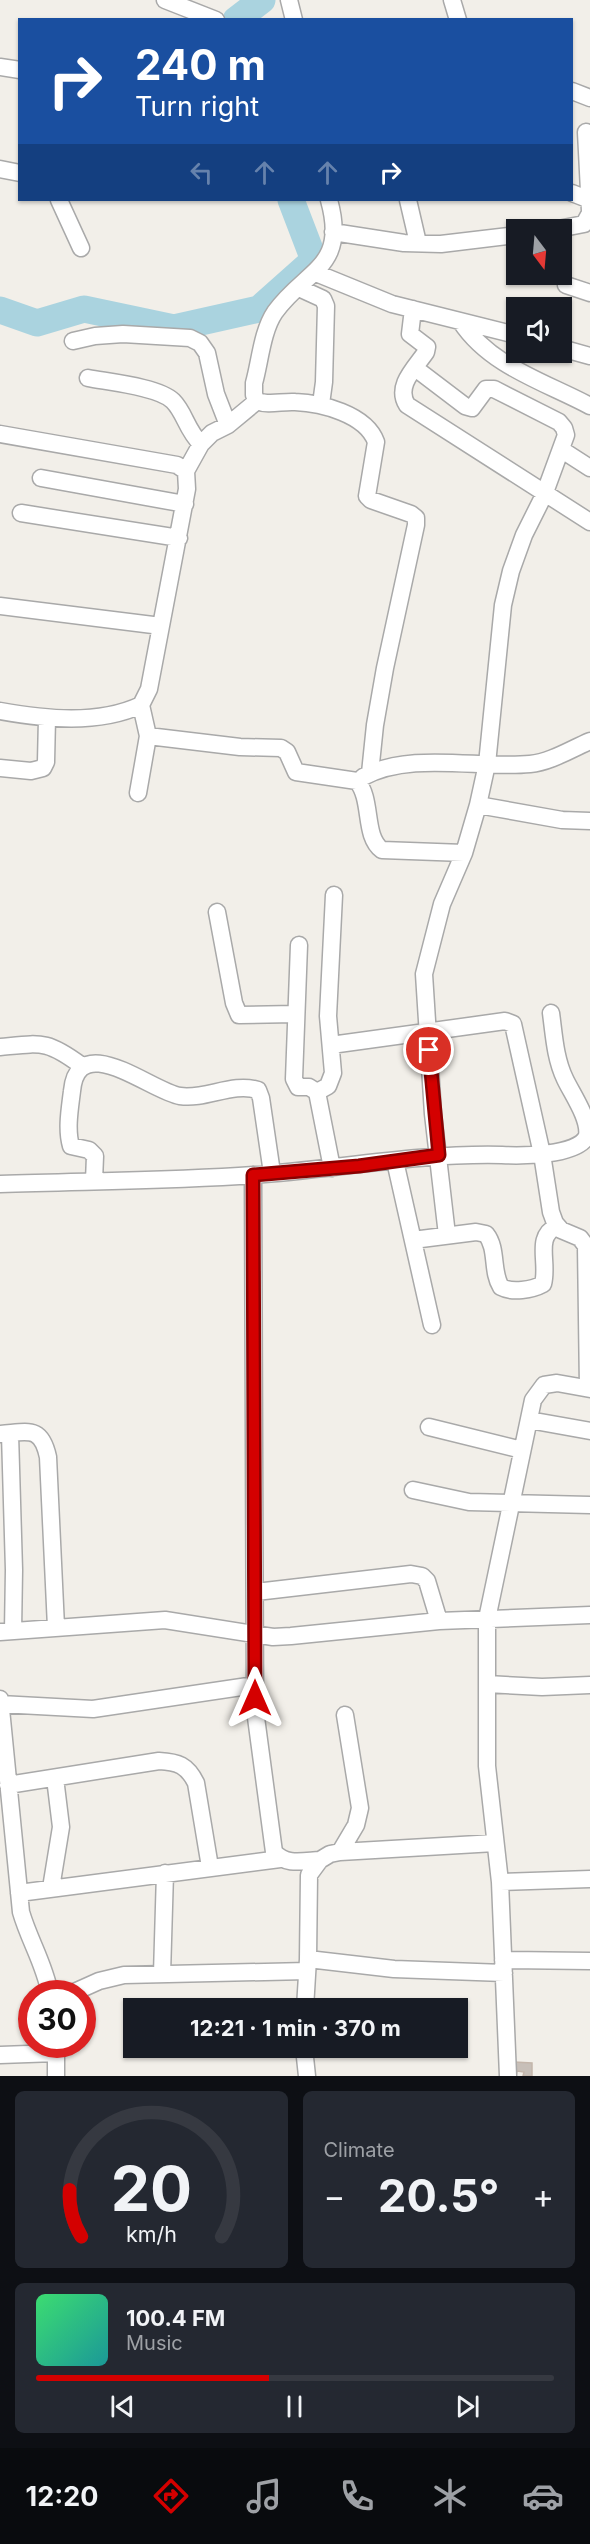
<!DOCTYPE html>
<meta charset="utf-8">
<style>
body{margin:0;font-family:Inter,sans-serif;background:#242831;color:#f1f3f6;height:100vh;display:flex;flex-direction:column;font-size:22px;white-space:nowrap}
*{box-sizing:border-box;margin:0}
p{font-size:20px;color:#9ea1a6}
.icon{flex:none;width:33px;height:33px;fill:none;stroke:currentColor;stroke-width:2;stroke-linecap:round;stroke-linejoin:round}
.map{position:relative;height:2076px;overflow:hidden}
.sheet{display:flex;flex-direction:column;gap:15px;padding:15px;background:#0d0f14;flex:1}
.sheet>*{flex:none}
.guide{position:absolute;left:18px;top:18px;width:555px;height:183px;border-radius:0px;box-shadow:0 2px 4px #0004;background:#1a4fa0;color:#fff;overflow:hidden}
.needle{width:39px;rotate:164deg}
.buttons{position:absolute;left:506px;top:219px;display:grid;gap:12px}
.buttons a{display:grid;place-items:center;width:66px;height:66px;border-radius:0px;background:#171b24;box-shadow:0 2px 4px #0004;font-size:30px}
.speed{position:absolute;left:18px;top:1980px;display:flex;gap:12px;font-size:30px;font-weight:700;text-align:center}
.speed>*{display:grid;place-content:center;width:78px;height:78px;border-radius:50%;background:#171b24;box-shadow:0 2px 4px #0004;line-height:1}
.speed .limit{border:9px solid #d22;background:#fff;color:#111}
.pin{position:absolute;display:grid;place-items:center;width:51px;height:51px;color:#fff;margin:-26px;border:3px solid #fff;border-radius:50%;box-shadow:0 2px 6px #0007}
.me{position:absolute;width:66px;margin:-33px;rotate:0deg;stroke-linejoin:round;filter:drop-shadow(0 0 4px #0008)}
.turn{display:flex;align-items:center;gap:21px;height:126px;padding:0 18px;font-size:27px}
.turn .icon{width:78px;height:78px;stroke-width:2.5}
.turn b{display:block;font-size:42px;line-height:51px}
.lanes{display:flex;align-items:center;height:57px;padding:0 18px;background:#0003;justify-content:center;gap:30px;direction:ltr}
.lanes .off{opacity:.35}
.big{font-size:45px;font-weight:700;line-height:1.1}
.sheet .tile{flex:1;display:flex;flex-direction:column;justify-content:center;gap:9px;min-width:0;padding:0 21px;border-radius:9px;background:#242831}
.sheet .dial{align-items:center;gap:0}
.dial svg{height:156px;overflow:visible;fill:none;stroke:#363941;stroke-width:7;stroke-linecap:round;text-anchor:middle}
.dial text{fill:#f1f3f6;stroke:none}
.song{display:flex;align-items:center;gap:18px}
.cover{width:72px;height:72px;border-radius:9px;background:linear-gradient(135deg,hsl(140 70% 55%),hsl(180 70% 35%))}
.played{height:6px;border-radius:3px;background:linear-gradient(90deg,#d40000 45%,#363941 45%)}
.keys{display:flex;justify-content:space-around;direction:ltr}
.heat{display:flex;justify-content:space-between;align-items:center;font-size:33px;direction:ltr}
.sheet .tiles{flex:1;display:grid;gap:15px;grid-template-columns:1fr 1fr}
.tile:last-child{grid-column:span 2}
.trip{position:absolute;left:123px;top:1998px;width:345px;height:60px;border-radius:0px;background:#171b24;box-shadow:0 2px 4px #0004;font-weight:700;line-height:60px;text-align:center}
.menu{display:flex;height:96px;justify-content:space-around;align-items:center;background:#090b0e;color:#9ea1a6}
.menu .icon{width:42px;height:42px}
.menu .current{color:#d40000}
.menu b{font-size:27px;color:#f1f3f6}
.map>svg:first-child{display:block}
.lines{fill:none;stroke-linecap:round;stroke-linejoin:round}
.river{stroke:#aad3df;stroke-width:27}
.building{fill:#c7bfb8;stroke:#c4b6ab;stroke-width:1.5}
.street-casing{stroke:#a9a9a9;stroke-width:19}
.street{stroke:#fff;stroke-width:16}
.route-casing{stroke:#8a0000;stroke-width:15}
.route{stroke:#d40000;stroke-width:10}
</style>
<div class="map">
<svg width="590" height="2076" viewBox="0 0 590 2076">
<rect width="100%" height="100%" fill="#f2efe9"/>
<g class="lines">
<path class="river" d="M236,20L262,0
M0,310L37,323L84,309L174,328L259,309L314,260L291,200"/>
</g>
<path class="building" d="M514,2062L532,2063V2076H523L524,2072L517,2071L516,2076H512Z"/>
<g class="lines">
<defs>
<path id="street" d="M165,0L216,20
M289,0L294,20
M452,0L458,20
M0,67L20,70
M572,91L590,98
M586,132L590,211
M0,169L20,173
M572,193L590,200
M59,200L81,248
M329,200C348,268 306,269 275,312C262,331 260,362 254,383V395L257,401C269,406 282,401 295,402C321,403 366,414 376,442L367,496L371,500L411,514L416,518V525L385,668L375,725L370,773
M408,200L418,243
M553,230L584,224L590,213
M333,232L404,243L441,244L516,235
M316,273L392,304L516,335
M566,285L590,293
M299,288L323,299L326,306L324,382L321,404
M413,309L410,334L427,347L426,352C415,368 395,386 407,405L590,522
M461,322C490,366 545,382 590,406
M73,341L95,336L123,334L190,338L200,343L207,353L216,394L228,425
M561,348L590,356
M415,368L465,406L472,408L486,389H494L559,422L564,428L566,435L544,495L524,535L511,571L503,605L487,764L478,805L464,853L442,904L424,974L433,1114L447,1235
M88,378C108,382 159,387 173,401C185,413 186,429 201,444
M0,434L177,465L186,471L187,489L149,689L141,705L148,736L138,793
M562,450L590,468
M186,471L201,444L212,433L228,425L257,401
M41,478L185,504
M21,513L179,538
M0,606L161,626
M0,711C45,719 98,725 141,705
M148,736L240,747L281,748L287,752L296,772L357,781C373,800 363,836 382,850L464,853
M0,768L31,771L43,768L46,762L47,718
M363,777C410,751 479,769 530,764C551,762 571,749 590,741
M478,805L562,820L590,821
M217,912L234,1003L239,1015L295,1014
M299,945L294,1079L298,1087H309L317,1092L332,1168
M331,1045L505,1021L513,1024L542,1154L551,1212L555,1223L561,1230L580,1238L586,1246L588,1388
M0,1047C42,1043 47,1040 82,1066
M317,1092L328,1086L333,1073L328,1016L334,895
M395,1161L432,1325
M253,1175L255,1710L274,1852C286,1866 303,1861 320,1860
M94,1181L95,1156L89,1150L71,1146C66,1129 70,1108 72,1091C78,1028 152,1092 180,1096C206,1100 232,1082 258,1090L261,1098L272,1173
M0,1184C84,1181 169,1181 254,1175C336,1169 419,1153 502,1155C520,1156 578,1156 587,1136C590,1119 572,1094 565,1079C555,1058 554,1035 551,1013
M413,1240L476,1232L486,1234C498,1249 491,1271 501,1287C512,1293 532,1290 543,1284C549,1262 534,1237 557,1226
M529,1420L590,1431
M429,1427L522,1450
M0,1434C28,1432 41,1425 48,1457L56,1627
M10,1434L14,1570L13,1631
M413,1490L469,1502L590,1505
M256,1592L411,1574L422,1576L427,1581L439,1621
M0,1632L165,1620L273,1637L291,1636L439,1621L590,1615
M487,1684L542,1687L590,1685
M0,1699L21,1912C29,1940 45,1965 50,1994
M0,1704L93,1709L255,1685
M8,1785L159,1761C178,1762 187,1765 196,1783L210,1867
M340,1852L356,1825L360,1808L345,1715
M500,1882L590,1879
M51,1888L61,1827L55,1778
M19,1893L280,1859
M308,1959L394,1969L504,1973
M503,1960L590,1961
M162,1974L165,1873
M70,1994L99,1981L124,1975L307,1971
M305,2008L308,1959L309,1875L320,1860L330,1854L340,1852L495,1843
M56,2044V2076
M304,2048L307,2076
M0,2055L56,2053
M508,2076L500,1882L487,1766V1619L533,1400L544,1385L557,1383L590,1389"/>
</defs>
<use href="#street" class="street-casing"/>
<use href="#street" class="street"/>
</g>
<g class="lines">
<defs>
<path id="route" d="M255,1698L253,1175L359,1166L439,1155L429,1050"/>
</defs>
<use href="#route" class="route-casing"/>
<use href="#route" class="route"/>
</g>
</svg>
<div class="buttons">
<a><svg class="needle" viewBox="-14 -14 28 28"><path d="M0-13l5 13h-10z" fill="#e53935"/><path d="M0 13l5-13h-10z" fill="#9ea1a6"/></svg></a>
<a><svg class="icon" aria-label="sound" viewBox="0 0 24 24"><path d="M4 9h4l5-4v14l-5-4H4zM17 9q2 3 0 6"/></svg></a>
</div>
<div class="speed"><div class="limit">30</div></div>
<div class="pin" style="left:429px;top:1050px;background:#d93025"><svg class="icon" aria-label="arrive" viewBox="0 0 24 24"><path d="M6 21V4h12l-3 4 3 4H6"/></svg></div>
<svg class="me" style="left:255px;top:1698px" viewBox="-20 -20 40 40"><path d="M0-17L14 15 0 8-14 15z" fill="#d40000" stroke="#fff" stroke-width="4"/></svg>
<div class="trip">12:21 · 1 min · 370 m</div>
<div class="guide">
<div class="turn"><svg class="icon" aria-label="right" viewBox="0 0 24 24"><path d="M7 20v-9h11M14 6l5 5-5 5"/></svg><div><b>240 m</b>Turn right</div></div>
<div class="lanes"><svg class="icon off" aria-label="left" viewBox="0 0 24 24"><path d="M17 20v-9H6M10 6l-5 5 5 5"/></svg><svg class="icon off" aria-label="ahead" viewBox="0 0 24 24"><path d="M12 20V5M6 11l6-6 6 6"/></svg><svg class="icon off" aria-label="ahead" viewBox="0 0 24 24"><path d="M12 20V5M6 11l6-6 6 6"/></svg><svg class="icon" aria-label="right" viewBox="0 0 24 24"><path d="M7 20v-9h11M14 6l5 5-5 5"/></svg></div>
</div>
</div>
<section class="sheet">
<div class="tiles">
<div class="tile dial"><svg viewBox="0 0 100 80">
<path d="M14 69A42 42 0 1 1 86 69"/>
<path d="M14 69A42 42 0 0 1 8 45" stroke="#d40000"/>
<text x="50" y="56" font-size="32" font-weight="700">20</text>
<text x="50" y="72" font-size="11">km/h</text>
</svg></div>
<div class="tile"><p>Climate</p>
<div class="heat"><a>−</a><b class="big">20.5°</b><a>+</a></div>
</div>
<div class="tile">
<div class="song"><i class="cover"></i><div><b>100.4 FM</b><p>Music</p></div></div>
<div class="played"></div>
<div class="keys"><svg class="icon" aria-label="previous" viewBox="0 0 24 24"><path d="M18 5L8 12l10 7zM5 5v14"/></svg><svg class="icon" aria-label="pause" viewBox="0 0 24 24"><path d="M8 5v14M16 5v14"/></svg><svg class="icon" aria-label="next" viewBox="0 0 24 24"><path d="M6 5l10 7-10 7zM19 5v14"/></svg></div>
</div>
</div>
</section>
<nav class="menu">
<b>12:20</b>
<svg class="icon current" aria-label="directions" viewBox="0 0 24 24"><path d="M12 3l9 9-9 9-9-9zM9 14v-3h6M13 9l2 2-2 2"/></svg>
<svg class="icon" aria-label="music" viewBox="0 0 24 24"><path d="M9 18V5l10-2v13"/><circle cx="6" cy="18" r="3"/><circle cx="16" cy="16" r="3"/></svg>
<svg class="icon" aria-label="phone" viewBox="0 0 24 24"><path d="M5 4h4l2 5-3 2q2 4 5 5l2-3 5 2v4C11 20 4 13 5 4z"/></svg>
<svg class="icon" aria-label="climate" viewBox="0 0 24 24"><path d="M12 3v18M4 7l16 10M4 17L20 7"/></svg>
<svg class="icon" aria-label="car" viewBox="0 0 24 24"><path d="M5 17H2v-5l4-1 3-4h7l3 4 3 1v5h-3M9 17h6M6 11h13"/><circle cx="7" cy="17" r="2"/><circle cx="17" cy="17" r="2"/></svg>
</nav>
